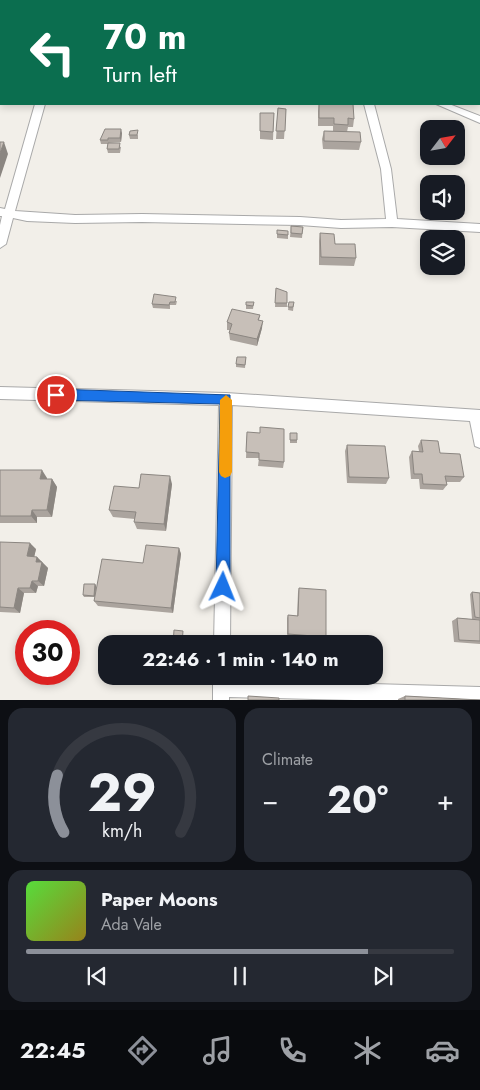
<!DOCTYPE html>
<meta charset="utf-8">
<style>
body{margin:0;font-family:Jost,sans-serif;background:#242831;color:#f1f3f6;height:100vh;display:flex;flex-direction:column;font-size:19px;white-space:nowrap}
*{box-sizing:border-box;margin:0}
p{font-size:16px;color:#9ea1a6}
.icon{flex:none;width:28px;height:28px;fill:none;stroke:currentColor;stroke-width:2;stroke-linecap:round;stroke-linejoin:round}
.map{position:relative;height:700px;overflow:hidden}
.details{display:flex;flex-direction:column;gap:8px;padding:8px;background:#0d0f14;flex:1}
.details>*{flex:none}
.top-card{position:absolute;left:0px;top:0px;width:480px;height:105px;box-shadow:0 2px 8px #0003;background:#0b6e4f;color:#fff;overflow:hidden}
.needle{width:32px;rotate:59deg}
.controls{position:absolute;left:420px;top:120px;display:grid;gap:10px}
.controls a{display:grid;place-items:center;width:45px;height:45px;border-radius:10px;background:#171b24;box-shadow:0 2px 8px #0003;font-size:25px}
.speed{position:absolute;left:15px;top:620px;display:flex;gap:10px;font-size:25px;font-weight:700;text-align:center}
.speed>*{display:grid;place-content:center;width:65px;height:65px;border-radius:50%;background:#171b24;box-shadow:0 2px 8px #0003;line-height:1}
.speed .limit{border:8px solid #d22;background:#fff;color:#111}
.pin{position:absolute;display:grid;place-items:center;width:42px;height:42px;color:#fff;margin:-21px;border:2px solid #fff;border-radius:50%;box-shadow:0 1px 5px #0007}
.me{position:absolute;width:55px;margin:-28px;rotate:2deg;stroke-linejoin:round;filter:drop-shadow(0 0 4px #0008)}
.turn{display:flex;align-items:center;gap:18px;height:105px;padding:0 20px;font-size:22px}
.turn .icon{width:65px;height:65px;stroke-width:2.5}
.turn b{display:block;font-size:35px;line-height:42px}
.big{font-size:38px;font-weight:700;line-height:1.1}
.details .tile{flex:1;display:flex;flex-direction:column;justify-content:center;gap:8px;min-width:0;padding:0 18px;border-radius:15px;background:#242831}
.details .dial{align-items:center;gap:0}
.dial svg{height:130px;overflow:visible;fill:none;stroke:#363941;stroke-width:7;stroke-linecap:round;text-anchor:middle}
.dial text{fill:#f1f3f6;stroke:none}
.song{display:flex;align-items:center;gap:15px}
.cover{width:60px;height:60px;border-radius:8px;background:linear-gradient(135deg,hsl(110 70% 55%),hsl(50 70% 35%))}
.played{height:5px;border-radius:2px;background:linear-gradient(90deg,#8c9099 80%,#363941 80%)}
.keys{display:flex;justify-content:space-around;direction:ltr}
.heat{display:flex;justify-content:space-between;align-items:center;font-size:28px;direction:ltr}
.details .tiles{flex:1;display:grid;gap:8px;grid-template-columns:1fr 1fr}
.tile:last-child{grid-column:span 2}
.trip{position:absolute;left:98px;top:635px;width:285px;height:50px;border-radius:15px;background:#171b24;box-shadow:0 2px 8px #0003;font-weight:700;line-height:50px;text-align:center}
.tabs{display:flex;height:80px;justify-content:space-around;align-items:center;background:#090b0e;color:#9ea1a6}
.tabs .icon{width:35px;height:35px}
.tabs .active{color:#8c9099}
.tabs b{font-size:22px;color:#f1f3f6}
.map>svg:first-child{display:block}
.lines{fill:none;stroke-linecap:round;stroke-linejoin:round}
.street-casing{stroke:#a9a9a9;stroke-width:2}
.street{fill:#fff;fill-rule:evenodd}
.wall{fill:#aba49e}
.shaded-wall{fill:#8b8681}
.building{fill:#c7bfb8;stroke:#8b8681}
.route{fill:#1a73e8;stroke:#114b97}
.slow{fill:#f59e0b}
</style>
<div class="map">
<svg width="480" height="700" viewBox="0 0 480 700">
<rect width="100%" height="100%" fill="#f2efe9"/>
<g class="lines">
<defs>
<path id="street" d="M62,0H70V1H62Z
M480,62V68L479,69V63Z
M0,83H1V89H0Z
M35,104H45L15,211L75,215L142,214L300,217L341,220L386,219L381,169L364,104H374L391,169L397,219L480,224V232L392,227L341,228L300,225L142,222L75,223L27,221L13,218L6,244L0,248V225L2,216H0V208L5,209Z
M436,104H449L480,116V123Z
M0,387L226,393L480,410V448L475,446L470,421L232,405L230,644H214L219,405L0,399Z
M213,676H229V680L480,687V700H354L229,697V700H213Z"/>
</defs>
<use href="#street" class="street-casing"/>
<use href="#street" class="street"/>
</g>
<path class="wall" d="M0,0H14V1H1V8H0Z
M319,104L354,119L353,127H348L347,132L361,142L359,150L323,149L322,139L324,131H333V126H318V111Z
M278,108L286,109L284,139H276Z
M260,113H274L273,140L260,139Z
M122,133L121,142L109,143L121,147L120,153H108L107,149L108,144H101L100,140Z
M129,135H138V139H130Z
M291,226L303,227L302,238L290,237Z
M277,230L288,231V239L277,238Z
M320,233L356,258L354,266L319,265V241Z
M276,288L287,303V307H275Z
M177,301L176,305H170V309L153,308L152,304Z
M246,302H254L253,309H246Z
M289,302H294L293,311L288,310Z
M260,315L259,320L262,328L257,346L230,340L229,333L230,330H227V322Z
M246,357L245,368L236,367V364Z
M247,432L284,462L283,468L258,466L259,458H246Z
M290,433L297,440V443H290Z
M421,440L440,453L464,477L460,482H446L447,485L443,490L420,489L419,479H411L409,457L412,451H419L418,446Z
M347,445L389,478L386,484L347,483L345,451Z
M0,470L47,478V479H52L57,487L52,517H37V523H0Z
M172,484L166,531L137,529L134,522L135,519L113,517L109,510L139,488Z
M0,542L36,549L34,557H37L48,568L44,586H38L36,593H24L20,613L0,612Z
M179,548L181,554L173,613L98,606L94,601L95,597H84L83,595L95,584L96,586V592L143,563Z
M299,588L326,637L324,640L287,637V618L288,615L297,616L298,592Z
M472,592L480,593V620L472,619L470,594Z
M457,618L480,620V644L454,642L452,621Z
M405,696L480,700H398V699Z"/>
<path class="shaded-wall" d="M121,129L122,133L121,142L120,138Z
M4,142L8,154L0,178V153Z
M263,321L262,328L257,346V339Z
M42,470L47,478L46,487L40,479Z
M170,476L172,484L166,531L164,524Z
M52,479L57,487L52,517L47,510Z
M32,510L37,517V523L31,516Z
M30,543L36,549L33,562L27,556Z
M179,548L181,554L173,613L171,608Z
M37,557L48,568L44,586L38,581L36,562Z
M32,581L38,586L36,593L30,588Z
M95,584L96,586L95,597L94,596Z
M18,588L24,593L20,613L14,608Z"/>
<path class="building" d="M15,0H36V1H14Z
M95,0H104V1H95Z
M0,57H1V72H0L1,65H0Z
M319,104H353L354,119L348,118V125L334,124V118H319Z
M278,108L286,109L285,131H276Z
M260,113H274L273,132L260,131Z
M105,129H121L120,138H108V140H100Z
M138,130L137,135H129L130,131Z
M324,131L360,132L361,142L324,141Z
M0,142H4L0,153Z
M108,143H120L119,149H107Z
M291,226L303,227L302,234L291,233Z
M277,230L288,231V235L277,234Z
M320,233L334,234L335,244H355L356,258L321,257Z
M276,288L287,292V303H275Z
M154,294L176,297L175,302H170L169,305L152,304Z
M246,302H254L253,306L246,305Z
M289,302H294L293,307H288Z
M232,309L260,315L258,320L263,321L257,339L229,333L232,324L227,322Z
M237,357H246L245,365L236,364Z
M260,427L284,429V462L259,460V453L246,452L247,432L260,433Z
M290,433H297V440H290Z
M421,440L438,441L440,453L460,454L464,477L445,476L447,485L423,484L422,474H414L412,451L423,452Z
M347,445L385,446L389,478L349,477Z
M0,470H42L40,479H52L47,510H32L31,516H0Z
M141,474L170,476L164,524L134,522L136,512L109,510L114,486L139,488Z
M0,542L30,543L27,556L37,557L36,562H42L38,581H32L30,588H18L14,608L0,607Z
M146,545L179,548L171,608L94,601L102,559L143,563Z
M84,584H95L94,596L83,595Z
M299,588L326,590V637L288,634V615L298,616Z
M472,592L480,593V618L475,617Z
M457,618L480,620V641L459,640Z
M174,630L183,631L182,644H173Z
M248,696L279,698V700H248Z
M405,696L480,700H405Z"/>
<path class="route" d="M56,389L230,395V587L228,592L223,594L218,592L216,587L220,404L56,400L51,395Z"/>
<path class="slow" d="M226,395L232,400V472L230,476L225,478L221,476L219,472L220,400Z"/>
</svg>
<div class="controls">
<a><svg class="needle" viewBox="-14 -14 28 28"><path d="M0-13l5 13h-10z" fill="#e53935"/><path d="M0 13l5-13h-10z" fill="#9ea1a6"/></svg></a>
<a><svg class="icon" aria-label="sound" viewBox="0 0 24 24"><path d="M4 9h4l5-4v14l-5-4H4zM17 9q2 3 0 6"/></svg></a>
<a><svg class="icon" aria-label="layers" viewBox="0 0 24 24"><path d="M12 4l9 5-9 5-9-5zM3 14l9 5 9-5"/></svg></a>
</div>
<div class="speed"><div class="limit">30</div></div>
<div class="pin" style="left:56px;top:395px;background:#d93025"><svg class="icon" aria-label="arrive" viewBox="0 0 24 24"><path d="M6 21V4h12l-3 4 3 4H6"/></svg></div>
<svg class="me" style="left:223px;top:587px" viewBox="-20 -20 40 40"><path d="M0-17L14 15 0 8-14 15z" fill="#1a73e8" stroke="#fff" stroke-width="4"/></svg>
<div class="trip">22:46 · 1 min · 140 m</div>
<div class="top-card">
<div class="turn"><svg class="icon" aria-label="left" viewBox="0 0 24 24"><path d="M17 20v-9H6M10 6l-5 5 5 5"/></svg><div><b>70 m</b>Turn left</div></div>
</div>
</div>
<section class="details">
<div class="tiles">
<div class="tile dial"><svg viewBox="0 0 100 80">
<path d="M14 69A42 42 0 1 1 86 69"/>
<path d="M14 69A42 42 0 0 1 10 34" stroke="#8c9099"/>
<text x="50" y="56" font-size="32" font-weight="700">29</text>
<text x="50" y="72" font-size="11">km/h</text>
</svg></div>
<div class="tile"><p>Climate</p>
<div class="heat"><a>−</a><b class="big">20°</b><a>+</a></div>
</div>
<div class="tile">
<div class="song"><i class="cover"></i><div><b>Paper Moons</b><p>Ada Vale</p></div></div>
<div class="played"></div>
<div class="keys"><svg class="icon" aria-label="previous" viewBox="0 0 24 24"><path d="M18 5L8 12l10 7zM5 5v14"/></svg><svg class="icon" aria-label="pause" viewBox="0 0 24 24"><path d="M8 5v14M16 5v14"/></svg><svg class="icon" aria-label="next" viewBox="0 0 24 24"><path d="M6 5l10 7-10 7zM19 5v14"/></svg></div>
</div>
</div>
</section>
<nav class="tabs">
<b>22:45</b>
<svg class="icon active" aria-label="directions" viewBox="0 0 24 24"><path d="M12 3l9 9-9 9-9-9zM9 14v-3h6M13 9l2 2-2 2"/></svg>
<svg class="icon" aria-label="music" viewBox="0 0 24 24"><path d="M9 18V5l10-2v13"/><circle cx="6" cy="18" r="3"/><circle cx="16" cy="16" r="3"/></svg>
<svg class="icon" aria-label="phone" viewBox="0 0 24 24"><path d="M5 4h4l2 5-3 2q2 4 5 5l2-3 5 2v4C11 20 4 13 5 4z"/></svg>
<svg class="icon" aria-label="climate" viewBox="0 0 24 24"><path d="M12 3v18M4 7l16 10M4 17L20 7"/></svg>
<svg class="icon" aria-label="car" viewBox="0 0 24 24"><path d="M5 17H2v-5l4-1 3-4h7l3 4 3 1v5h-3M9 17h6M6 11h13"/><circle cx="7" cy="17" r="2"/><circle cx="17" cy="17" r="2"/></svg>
</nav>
